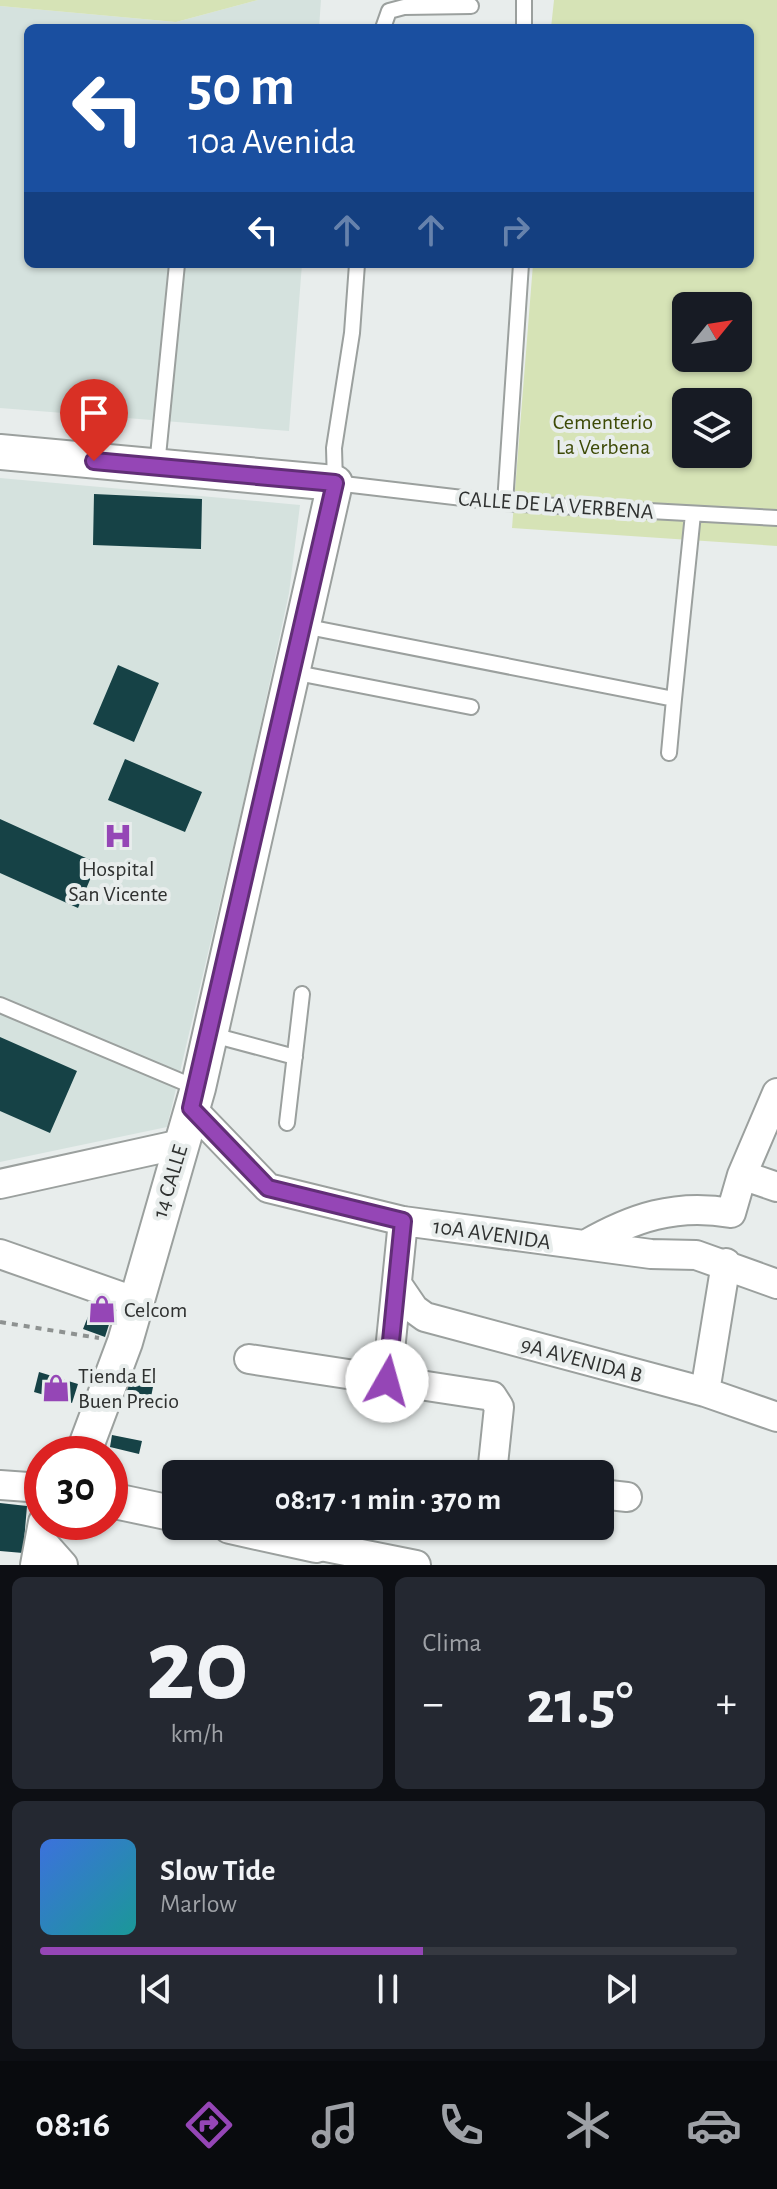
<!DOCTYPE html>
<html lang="es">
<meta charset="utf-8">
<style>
body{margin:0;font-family:"Alegreya Sans",sans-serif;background:#242831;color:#f1f3f6;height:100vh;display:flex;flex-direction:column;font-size:30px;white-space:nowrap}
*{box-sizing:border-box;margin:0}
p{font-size:26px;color:#9ea1a6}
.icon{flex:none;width:44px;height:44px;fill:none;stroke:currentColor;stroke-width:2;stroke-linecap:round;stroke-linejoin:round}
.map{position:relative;height:1565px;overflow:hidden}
.sheet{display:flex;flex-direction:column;gap:12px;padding:12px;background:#0d0f14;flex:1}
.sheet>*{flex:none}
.top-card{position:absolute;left:24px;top:24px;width:730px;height:244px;border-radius:12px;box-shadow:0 2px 6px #0004;background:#1a4fa0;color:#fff;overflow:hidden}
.needle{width:52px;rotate:60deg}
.fabs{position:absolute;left:672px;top:292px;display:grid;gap:16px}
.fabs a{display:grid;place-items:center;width:80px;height:80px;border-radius:12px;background:#171b24;box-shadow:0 2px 6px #0004;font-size:40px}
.speed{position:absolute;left:24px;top:1436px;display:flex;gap:16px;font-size:40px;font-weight:700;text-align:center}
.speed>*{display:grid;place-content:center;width:104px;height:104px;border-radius:50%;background:#171b24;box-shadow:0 2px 6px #0004;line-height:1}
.speed .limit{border:12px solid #d22;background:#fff;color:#111}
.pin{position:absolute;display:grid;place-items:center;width:68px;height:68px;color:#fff;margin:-82px -34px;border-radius:50% 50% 50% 0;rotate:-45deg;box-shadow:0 0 8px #0007}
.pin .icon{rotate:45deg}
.me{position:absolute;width:88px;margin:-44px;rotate:7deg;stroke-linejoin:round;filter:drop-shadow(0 0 6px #0008)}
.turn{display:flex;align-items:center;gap:28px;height:168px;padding:0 32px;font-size:36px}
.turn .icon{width:104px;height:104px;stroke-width:2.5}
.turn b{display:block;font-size:56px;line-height:68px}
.lanes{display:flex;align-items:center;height:76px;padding:0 32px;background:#0003;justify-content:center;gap:40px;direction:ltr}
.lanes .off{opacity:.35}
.big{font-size:60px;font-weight:600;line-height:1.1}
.sheet .card{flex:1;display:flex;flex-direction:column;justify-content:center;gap:12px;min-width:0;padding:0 28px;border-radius:12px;background:#242831}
.sheet .dial{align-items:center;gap:0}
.dial b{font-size:104px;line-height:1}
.song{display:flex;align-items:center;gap:24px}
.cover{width:96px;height:96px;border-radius:12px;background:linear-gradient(135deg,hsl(220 70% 55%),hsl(180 70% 35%))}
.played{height:8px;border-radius:4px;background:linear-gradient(90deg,#9546b6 55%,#363941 55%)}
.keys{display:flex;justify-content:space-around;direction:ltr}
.heat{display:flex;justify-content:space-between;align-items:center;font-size:44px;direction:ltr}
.sheet .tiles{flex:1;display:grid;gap:12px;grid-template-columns:1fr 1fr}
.card:last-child{grid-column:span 2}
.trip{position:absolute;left:162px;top:1460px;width:452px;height:80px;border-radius:12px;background:#171b24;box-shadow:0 2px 6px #0004;font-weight:600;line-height:80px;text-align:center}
.tabs{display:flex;height:128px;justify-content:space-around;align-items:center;background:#090b0e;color:#9ea1a6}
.tabs .icon{width:56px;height:56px}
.tabs .current{color:#9546b6}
.tabs b{font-size:36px;color:#f1f3f6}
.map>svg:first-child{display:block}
.built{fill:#d5e2de}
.green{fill:#d6e3b6;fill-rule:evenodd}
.building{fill:#164246}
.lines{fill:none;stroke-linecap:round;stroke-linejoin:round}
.service-casing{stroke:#9ba09e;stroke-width:18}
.minor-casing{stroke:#9ba09e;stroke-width:32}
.tertiary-casing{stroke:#9ba09e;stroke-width:38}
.path{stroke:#8e9291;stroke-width:4;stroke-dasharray:6 6;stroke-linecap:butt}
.service{stroke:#fff;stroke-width:14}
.minor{stroke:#fff;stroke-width:28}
.tertiary{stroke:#fff;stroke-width:34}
.route-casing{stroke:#612e76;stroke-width:20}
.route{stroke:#9546b6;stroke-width:14}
.labels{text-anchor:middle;stroke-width:8;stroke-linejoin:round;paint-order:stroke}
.park-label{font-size:22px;fill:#3d4a06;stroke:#e8edec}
.street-label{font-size:22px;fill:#2f3130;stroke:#e8edec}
.poi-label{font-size:22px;fill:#2f3130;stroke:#e8edec;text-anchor:start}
</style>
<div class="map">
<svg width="777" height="1565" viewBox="0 0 777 1565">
<rect width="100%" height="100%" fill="#e8edec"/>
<path class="built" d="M258,0H321L319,28H28V264H302L289,431L0,408V6L176,22Z
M0,478L300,505L289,593L248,783L167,1127L0,1162Z"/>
<path class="green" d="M0,0H258L176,22L0,6Z
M554,0H777V546L512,528L533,264H750V28H551ZM686,306H738V358H686ZM686,402H738V454H686Z"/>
<path class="building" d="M94,494L202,499L201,549L93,545Z
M118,665L159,683L134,742L93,724Z
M125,759L202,792L185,832L108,800Z
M0,819L97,863L78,908L0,873Z
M0,1037L77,1071L50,1133L0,1111Z
M95,1299L115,1306L105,1337L83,1329Z
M39,1372L78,1384L72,1403L34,1392Z
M127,1381L153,1387L150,1402L123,1395Z
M112,1435L142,1441L139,1454L110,1447Z
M0,1503L27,1506L23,1553L0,1551Z"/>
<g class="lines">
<defs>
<path id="service" d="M524,0V28
M383,28L389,11L404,7L471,6
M357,264L352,333L334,448L335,483L505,503L777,518
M157,466L177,264
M505,503L521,264
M303,626L674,699L669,753
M292,672L471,707
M674,699L693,514
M0,1005L197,1088
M209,1034L295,1057
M287,1123L302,994"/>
<path id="minor" d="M191,1108L268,1188L403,1221L651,1254L696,1255L777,1284
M742,1175L777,1187
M0,1184L181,1144
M585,1245C632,1218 676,1203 731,1213L742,1175L777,1093
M0,1254L134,1301
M399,1287L414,1309L425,1317L705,1392L777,1417
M249,1359L492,1396L499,1407L492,1474
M387,1381L403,1221
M705,1392L726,1263
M0,1485L42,1488
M600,1494L627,1497
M40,1539L63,1565
M316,1545L416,1565
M35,1565L43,1522"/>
<path id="tertiary" d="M0,452L335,483L198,1088L125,1342L83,1454
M110,1500L176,1514
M230,1526L316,1545"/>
</defs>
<use href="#service" class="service-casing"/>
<use href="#minor" class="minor-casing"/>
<use href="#tertiary" class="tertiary-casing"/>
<path class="path" d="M0,1322L99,1338"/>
<use href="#service" class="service"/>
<use href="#minor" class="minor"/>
<use href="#tertiary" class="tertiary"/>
</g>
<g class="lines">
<defs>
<path id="route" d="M94,461L335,483L191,1108L268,1188L403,1221L387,1381"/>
</defs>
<use href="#route" class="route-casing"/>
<use href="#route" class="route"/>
</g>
<defs>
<symbol id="hospital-bare" viewBox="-9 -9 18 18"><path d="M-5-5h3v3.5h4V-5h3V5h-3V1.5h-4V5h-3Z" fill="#9546b6" stroke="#e8edec" stroke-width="2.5" paint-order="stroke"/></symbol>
<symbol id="shop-bare" viewBox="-9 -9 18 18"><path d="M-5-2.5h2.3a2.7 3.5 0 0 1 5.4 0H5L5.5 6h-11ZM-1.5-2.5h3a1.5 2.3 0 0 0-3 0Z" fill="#9546b6" stroke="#e8edec" stroke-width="2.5" paint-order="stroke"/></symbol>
</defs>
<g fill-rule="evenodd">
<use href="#hospital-bare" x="98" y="816" width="40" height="40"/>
<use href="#shop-bare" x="82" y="1289" width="40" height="40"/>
<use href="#shop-bare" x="36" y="1368" width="40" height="40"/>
</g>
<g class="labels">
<g class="park-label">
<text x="603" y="429">Cementerio<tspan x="603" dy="25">La Verbena</tspan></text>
</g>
<g class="street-label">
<text transform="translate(556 504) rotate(4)" y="8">CALLE DE LA VERBENA</text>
<text transform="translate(169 1181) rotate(-73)" y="8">14 CALLE</text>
<text transform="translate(492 1233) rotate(8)" y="8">10A AVENIDA</text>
<text transform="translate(582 1359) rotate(15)" y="8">9A AVENIDA B</text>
</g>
<g class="poi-label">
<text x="118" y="876" text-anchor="middle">Hospital<tspan x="118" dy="25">San Vicente</tspan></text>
<text x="124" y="1317">Celcom</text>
<text x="78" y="1383">Tienda El<tspan x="78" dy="25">Buen Precio</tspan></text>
</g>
</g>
</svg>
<div class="fabs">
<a><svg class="needle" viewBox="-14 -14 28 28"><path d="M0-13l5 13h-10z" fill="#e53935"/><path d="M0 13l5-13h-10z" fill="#9ea1a6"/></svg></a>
<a><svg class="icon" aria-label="layers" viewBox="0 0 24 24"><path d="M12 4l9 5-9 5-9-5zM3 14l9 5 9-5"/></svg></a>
</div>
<div class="speed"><div class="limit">30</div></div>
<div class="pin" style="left:94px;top:461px;background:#d93025"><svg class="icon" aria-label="arrive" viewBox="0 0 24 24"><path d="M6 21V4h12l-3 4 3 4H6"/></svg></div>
<svg class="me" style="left:387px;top:1381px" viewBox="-20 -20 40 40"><circle r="19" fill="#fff"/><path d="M0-13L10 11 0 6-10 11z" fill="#9546b6"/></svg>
<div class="trip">08:17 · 1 min · 370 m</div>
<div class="top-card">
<div class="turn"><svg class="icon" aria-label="left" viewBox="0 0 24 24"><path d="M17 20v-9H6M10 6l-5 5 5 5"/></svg><div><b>50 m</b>10a Avenida</div></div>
<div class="lanes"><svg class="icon" aria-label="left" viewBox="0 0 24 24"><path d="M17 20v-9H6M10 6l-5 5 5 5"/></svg><svg class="icon off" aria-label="ahead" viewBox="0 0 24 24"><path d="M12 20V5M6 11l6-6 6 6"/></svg><svg class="icon off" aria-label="ahead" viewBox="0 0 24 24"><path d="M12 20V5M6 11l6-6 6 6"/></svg><svg class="icon off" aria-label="right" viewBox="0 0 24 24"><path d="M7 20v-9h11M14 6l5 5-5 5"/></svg></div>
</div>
</div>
<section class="sheet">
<div class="tiles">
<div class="card dial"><b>20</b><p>km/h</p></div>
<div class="card"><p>Clima</p>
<div class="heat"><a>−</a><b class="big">21.5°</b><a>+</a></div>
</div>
<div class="card">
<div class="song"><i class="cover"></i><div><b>Slow Tide</b><p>Marlow</p></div></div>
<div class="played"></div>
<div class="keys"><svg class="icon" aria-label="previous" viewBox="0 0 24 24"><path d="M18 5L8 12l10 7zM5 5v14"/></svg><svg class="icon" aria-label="pause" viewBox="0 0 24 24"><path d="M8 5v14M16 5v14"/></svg><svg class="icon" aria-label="next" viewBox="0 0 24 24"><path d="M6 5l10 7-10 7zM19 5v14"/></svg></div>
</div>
</div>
</section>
<nav class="tabs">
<b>08:16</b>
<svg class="icon current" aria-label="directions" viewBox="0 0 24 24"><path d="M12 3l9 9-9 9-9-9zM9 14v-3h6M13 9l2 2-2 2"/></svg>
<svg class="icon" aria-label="music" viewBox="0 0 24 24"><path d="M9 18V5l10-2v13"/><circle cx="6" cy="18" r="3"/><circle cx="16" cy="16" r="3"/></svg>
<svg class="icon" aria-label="phone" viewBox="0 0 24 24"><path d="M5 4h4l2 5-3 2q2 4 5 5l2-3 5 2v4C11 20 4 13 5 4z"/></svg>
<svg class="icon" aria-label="climate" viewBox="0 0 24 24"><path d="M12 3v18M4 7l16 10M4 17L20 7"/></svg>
<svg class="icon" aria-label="car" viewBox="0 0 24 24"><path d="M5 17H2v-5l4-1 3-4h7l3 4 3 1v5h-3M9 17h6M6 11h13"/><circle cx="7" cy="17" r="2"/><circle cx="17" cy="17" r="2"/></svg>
</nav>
